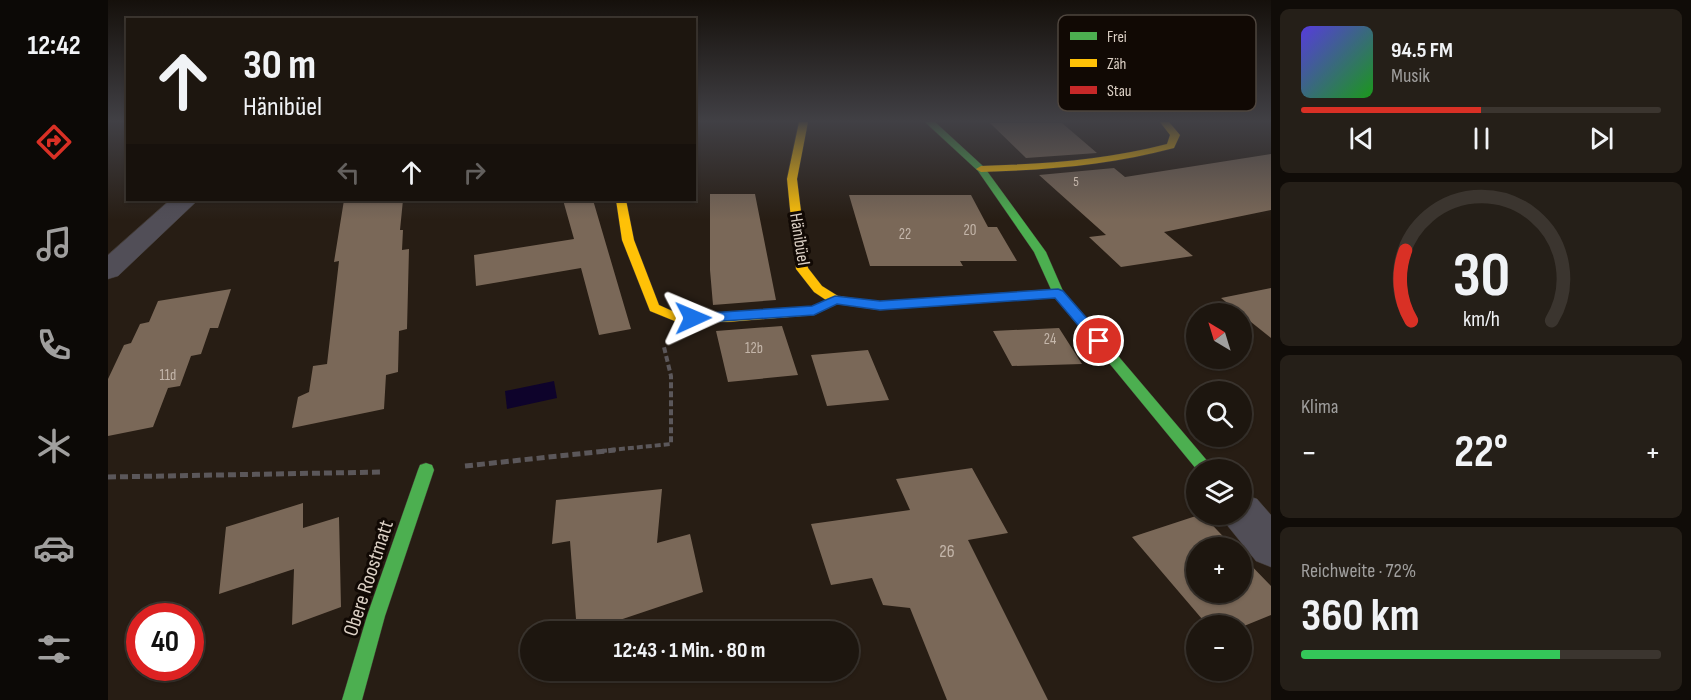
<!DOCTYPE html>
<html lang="de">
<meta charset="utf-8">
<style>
body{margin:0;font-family:"Sofia Sans Condensed",sans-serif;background:#251f18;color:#f1f3f6;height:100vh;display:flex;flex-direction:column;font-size:22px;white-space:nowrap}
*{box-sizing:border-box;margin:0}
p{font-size:20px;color:#a09f9e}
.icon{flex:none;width:33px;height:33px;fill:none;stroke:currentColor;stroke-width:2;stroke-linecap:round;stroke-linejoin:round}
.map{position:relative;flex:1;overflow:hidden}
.side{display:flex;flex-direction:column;gap:9px;padding:9px;background:#100c08;width:420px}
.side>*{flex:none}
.hud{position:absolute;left:18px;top:18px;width:570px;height:183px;border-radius:0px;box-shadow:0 2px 4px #0004,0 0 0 2px #3b352f;background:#1d160f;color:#f1f3f6;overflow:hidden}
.needle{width:39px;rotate:322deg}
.fabs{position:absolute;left:1078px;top:303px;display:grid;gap:12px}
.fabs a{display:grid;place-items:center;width:66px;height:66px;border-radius:50%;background:#1d160f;box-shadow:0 2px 4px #0004,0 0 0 2px #3b352f;font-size:30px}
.speed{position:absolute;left:18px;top:603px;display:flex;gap:12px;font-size:30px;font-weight:700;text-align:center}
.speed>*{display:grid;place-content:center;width:78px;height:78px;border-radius:50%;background:#1d160f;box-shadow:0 2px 4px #0004,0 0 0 2px #3b352f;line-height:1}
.speed .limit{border:9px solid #d22;background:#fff;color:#111}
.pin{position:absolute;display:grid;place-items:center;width:51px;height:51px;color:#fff;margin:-26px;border:3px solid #fff;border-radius:50%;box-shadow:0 2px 6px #0007}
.me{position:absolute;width:66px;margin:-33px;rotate:89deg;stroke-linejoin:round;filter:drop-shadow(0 0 4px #0008)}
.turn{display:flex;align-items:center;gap:21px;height:126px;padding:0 18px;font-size:27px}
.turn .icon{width:78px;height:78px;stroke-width:2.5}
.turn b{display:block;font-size:42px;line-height:51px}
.lanes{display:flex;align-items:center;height:57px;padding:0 18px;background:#0003;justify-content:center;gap:30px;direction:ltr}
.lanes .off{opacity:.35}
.big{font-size:45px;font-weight:700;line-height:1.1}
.side .card{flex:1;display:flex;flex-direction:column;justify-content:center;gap:9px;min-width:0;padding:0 21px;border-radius:9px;background:#251f18}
.side .dial{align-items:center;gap:0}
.dial svg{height:156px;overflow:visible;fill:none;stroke:#3b352f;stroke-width:7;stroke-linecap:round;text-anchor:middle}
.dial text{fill:#f1f3f6;stroke:none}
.song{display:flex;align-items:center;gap:18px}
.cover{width:72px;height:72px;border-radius:9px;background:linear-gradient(135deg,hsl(250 70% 55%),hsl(120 70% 35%))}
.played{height:6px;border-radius:3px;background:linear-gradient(90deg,#d93025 50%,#3b352f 50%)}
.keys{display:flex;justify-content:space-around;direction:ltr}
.heat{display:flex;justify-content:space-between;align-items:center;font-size:33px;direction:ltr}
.charge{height:9px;border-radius:4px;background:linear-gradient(90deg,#34c759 72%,#3b352f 0)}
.trip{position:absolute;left:412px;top:621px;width:339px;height:60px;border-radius:30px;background:#1d160f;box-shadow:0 2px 4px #0004,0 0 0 2px #3b352f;font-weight:700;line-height:60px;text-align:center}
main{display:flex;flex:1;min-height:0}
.tabs{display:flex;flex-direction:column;width:108px;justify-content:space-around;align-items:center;background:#0c0906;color:#a09f9e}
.tabs .icon{width:42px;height:42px}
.tabs .active{color:#d93025}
.tabs b{font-size:27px;color:#f1f3f6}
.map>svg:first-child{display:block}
.water{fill:#0e032b}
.building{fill:#7a6858}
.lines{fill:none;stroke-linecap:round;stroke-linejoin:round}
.street-casing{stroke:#423a32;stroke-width:1}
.fast-casing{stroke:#423a32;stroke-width:1}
.slow-casing{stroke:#423a32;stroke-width:1}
.jam-casing{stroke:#423a32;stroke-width:1}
.path-far1{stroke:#5b575a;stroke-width:4;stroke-dasharray:6 3;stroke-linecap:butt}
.path{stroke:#5b575a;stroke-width:5;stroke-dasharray:8 4;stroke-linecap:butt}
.street{fill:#514e57;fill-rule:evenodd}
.fast{fill:#4caf50;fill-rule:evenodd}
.slow{fill:#ffc107;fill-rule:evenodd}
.jam{fill:#c62828;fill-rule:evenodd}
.route{fill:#1a73e8;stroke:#114b97;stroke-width:1.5}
.labels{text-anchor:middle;stroke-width:6;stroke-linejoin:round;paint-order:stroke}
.far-number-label{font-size:14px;fill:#c4b6aa}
.number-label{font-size:15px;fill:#c4b6aa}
.street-label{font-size:18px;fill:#dcd0c5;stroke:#110904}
.near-number-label{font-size:18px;fill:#c4b6aa}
.near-street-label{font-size:21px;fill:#dcd0c5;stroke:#110904}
.key{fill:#110904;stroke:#4e453e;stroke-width:1.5}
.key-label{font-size:16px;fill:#dcd0c5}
</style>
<main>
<nav class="tabs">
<b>12:42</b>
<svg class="icon active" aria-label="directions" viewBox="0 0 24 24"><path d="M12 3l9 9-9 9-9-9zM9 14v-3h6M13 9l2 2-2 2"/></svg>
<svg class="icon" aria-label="music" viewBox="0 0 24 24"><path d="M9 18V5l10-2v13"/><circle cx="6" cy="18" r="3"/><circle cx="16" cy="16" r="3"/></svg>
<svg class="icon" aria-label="phone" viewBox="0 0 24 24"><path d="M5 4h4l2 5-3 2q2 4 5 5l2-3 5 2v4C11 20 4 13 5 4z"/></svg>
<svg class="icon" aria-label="climate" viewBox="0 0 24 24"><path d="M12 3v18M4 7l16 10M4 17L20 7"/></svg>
<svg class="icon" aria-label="car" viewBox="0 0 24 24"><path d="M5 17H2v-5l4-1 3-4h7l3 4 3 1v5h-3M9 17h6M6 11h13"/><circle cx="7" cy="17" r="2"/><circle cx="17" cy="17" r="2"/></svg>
<svg class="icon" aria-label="filters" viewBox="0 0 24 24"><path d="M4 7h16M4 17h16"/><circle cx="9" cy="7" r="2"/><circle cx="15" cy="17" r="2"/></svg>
</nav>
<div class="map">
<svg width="1163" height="700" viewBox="0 0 1163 700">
<rect width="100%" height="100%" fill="#271d14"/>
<path class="water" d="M446,381L449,398L399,409L397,391Z"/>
<path class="building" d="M882,123H954L989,153L918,158Z
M1163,154V210L1056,232L1085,256L1013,267L981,237L998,235L931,175L1006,168L1017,177Z
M602,194H647L668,300L605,305L602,270Z
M741,195H863L880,227H889L909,261H852L855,266H762Z
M236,200H295L292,230H295L294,250L301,249L299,329L291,331L290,372L278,375L276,409L184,428L190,397L201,392L205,366L219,364L231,261L226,262Z
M455,200H485L523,329L491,335L473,268L368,286L366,255L466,239Z
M1163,288V338L1113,298Z
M123,289L110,328H102L93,354L83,356L72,386L60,388L45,427L0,436V379L16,345L23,343L32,324L41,322L50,301Z
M674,326L690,375L620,382L608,331Z
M951,328L974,364L904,366L885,331Z
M760,350L781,400L719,406L703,355Z
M864,468L900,533L860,540L940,700H839L802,608L775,605L764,578L723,585L703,524L802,510L788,479Z
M554,489L549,543L582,534L595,592L476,632H469L462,541L444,544L448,500Z
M195,503V528L231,517L233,607L184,625L186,569L111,594L118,527Z
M1094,514L1126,548H1089V592H1134V556L1163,586V615L1136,626H1100L1024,537Z"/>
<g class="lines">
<defs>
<path id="street" d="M62,200H90L10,276L0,279V255Z
M1134,494L1149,499L1163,515V567L1148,561L1119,525L1115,514H1134Z"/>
<path id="fast" d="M817,122H827L876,167L938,252L955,291L1107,470H1089L946,296L926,252L870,171Z
M318,463L324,465L326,470L277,616L254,700H234L259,616L310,470L312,465Z"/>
<path id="slow" d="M691,122H700L689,179L700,268L714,286L730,296L772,302L816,299L822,303L820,306L772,310L729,304L706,315L619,322H569L542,311L514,240L508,200H518L526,240L551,305L571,314H619L704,307L718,300L706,292L688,269L679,179Z
M1052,122H1061L1072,135L1066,148C1003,165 939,170 873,172L868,169L873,166C936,164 998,160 1059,144L1062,135Z"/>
<path id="jam" d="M950,289L956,293L954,296L816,307L810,303L816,299Z"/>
</defs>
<use href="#street" class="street-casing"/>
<use href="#fast" class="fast-casing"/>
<use href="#slow" class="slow-casing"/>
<use href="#jam" class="jam-casing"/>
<path class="path-far1" d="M493,451L563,444V376L556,347"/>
<path class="path" d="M357,466L507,450
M0,477L275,472"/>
<use href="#street" class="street"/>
<use href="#fast" class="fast"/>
<use href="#slow" class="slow"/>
<use href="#jam" class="jam"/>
</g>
<linearGradient id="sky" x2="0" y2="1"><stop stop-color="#15100b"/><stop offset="0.55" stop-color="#414045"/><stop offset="1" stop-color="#414045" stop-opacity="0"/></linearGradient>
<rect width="1163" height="220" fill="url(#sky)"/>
<path class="route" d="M950,289L955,291L995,337L997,341L995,344H986L947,298L772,310L729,304L706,315L585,323L579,318L585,314L704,306L727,296L772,301Z"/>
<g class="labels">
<g class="far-number-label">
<text x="968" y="186">5</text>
</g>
<g class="number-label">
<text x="862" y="235">20</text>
<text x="797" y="239">22</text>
<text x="942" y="344">24</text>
<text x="646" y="353">12b</text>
<text x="60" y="380">11d</text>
</g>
<g class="street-label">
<text transform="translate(692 239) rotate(81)" y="6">Hänibüel</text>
</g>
<g class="near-number-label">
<text x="839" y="557">26</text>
</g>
<g class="near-street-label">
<text transform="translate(260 578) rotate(-72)" y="7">Obere Roostmatt</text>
</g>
</g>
<rect x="950" y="15" width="198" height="96" rx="9" class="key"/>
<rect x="962" y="32" width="27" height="8" fill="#4caf50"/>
<rect x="962" y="59" width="27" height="8" fill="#ffc107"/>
<rect x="962" y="86" width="27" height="8" fill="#c62828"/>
<g class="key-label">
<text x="999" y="42">Frei</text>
<text x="999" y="69">Zäh</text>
<text x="999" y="96">Stau</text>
</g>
</svg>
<div class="fabs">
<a><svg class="needle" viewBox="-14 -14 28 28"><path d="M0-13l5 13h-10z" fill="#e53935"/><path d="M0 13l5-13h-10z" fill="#a09f9e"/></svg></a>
<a><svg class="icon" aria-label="search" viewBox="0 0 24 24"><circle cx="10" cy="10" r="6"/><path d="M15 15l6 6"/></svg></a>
<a><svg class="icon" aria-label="layers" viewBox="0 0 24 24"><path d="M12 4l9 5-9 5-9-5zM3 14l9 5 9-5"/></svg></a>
<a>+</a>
<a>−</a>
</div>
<div class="speed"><div class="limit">40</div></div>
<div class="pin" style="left:991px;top:341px;background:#d93025"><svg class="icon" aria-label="arrive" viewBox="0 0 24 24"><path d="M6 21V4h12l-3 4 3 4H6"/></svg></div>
<svg class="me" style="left:585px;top:318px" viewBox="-20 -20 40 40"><path d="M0-17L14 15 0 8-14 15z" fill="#1a73e8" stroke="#fff" stroke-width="4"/></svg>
<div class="trip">12:43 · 1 Min. · 80 m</div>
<div class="hud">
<div class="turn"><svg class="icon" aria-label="ahead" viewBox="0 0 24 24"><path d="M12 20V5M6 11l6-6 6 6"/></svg><div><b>30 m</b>Hänibüel</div></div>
<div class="lanes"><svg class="icon off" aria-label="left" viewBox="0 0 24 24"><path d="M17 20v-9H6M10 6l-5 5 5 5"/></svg><svg class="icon" aria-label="ahead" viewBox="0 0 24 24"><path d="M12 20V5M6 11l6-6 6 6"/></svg><svg class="icon off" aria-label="right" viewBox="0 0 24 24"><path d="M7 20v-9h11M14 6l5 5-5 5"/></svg></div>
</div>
</div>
<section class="side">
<div class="card">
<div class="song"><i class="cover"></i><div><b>94.5 FM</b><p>Musik</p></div></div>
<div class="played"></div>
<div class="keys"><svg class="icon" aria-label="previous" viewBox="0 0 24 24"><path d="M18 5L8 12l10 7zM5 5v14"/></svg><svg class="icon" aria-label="pause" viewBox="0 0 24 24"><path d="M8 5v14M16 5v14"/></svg><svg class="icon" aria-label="next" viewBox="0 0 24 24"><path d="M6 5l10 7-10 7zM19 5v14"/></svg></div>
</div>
<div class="card dial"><svg viewBox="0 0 100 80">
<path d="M14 69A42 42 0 1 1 86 69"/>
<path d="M14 69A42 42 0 0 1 11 33" stroke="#d93025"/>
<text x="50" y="56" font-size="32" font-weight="700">30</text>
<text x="50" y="72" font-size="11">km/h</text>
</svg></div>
<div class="card"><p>Klima</p>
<div class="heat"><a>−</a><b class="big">22°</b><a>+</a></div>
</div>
<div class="card"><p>Reichweite · 72%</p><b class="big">360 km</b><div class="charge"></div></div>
</section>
</main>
